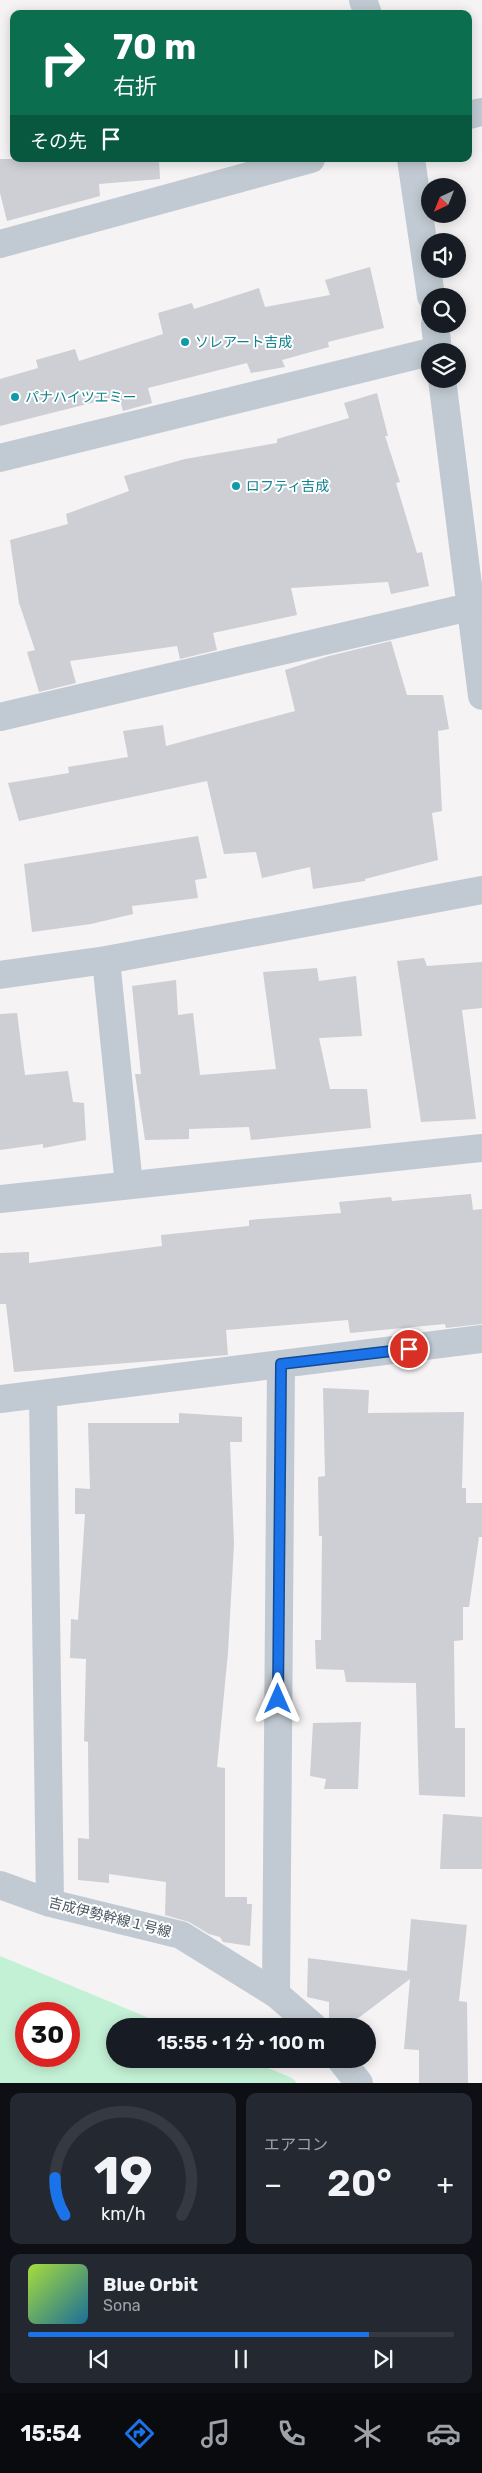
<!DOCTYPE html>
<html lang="ja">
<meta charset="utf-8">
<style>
body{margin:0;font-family:Rubik,"Noto Sans JP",sans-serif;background:#242831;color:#f1f3f6;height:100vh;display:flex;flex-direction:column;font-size:19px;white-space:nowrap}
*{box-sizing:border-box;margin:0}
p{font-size:16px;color:#9ea1a6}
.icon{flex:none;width:28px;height:28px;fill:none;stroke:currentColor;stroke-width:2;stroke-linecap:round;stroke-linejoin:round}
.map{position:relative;height:2083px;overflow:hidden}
.sheet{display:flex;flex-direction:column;gap:10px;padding:10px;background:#0d0f14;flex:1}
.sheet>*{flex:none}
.top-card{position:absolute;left:10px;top:10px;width:462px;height:152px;border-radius:10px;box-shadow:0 2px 12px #0003;background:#0b6e4f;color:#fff;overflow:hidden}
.needle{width:32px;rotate:223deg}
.tools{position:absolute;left:421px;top:178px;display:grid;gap:10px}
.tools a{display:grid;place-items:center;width:45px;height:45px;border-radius:50%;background:#171b24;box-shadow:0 2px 12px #0003;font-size:25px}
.speed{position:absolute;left:15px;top:2002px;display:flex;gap:10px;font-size:25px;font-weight:700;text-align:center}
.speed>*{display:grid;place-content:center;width:65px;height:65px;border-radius:50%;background:#171b24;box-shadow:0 2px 12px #0003;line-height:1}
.speed .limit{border:8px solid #d22;background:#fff;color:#111}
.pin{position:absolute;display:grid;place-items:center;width:42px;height:42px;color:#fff;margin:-21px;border:2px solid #fff;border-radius:50%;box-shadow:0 1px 5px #0007}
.me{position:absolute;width:55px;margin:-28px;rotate:0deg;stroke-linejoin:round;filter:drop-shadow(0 0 4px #0008)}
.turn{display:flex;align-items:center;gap:18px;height:105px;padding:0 20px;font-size:22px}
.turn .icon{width:65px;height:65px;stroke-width:2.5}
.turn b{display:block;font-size:35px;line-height:42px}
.then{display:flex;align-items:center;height:48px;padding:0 20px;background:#0003;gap:10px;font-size:19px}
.big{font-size:38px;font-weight:600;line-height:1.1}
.sheet .widget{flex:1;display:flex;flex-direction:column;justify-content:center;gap:8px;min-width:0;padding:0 18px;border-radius:10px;background:#242831}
.sheet .dial{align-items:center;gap:0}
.dial svg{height:130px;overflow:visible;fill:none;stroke:#363941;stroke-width:7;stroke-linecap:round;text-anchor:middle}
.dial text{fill:#f1f3f6;stroke:none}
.song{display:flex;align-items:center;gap:15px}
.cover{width:60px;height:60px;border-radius:8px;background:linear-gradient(135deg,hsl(80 70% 55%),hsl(200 70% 35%))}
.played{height:5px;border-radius:2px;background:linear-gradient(90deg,#1a73e8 80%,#363941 80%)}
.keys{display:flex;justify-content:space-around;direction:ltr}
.heat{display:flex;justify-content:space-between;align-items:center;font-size:28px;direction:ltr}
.sheet .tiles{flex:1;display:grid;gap:10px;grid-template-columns:1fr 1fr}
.widget:last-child{grid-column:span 2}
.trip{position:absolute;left:106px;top:2018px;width:270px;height:50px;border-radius:25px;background:#171b24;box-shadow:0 2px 12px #0003;font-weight:600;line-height:50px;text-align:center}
.menu{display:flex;height:80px;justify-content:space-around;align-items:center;background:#090b0e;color:#9ea1a6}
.menu .icon{width:35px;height:35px}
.menu .active{color:#1a73e8}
.menu b{font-size:22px;color:#f1f3f6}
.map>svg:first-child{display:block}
.green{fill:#c3f1d5;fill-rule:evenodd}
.building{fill:#cdcfd5}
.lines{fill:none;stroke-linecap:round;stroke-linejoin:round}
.minor{stroke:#c1cad2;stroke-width:28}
.tertiary{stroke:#c1cad2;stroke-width:28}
.route-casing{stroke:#114b97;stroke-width:12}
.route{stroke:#1a73e8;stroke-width:9}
.culture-dot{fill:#0f9aa8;stroke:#fff;stroke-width:2}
.labels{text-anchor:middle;stroke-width:4;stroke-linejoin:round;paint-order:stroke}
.culture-label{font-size:14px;fill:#0d838f;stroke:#fff;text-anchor:start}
.street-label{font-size:14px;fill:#4a5661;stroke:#fff}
</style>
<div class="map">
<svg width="482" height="2083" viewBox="0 0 482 2083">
<rect width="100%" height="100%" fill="#f5f3f3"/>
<path class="green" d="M0,1956L168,2026H115V2059H247L292,2078L297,2083H0ZM26,2014H69V2056H26Z"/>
<path class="building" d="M0,159H159L160,179L99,184L100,196L7,221L0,193Z
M370,267L384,328L328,342L329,347L282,360L285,367L251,373L247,363L148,388L152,403L123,411L119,396L0,426V379L38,368L36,360L75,349L79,361L163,334L158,313L192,303L194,309L259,288L265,307L330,295L325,280Z
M377,393L388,436H385L400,482L396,483L417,553L422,552L429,586L391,594L388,582L291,588L297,615L213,633L217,650L180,659L177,646L70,661L76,683L39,692L27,652L35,650L19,603L10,540L68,524L66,514L129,491L124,476L185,459L277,443V439L349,418L344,403Z
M391,641L407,695H443L449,729L438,731L442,811L432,813L438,860L365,879V881L313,889L310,867L262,878L256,852L224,854L207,781L19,821L8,783L69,773L68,767L128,757L123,731L163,725L166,746L295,711L285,670L329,656Z
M198,836L207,878L195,880L198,898L132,906L133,914L91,924L32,932L24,864Z
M424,958L427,966L482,962V1008L462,1010L476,1119L421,1122L397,961Z
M317,968L319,981L356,976L362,1036L319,1038L330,1089H367L371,1128L251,1140L249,1127L189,1129V1139L145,1140L135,1074H141L132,986L176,980L178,1015L193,1013L200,1075L276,1069L263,972Z
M17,1013L25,1075L68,1071L73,1102L84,1103L86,1140L43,1148V1144L0,1150V1014Z
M471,1194L473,1210L482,1209V1324L446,1328L445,1324L350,1333L348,1320L226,1330L228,1355L14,1372L6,1304H0V1253L29,1252V1263L162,1246L161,1235L249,1226V1220L341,1213L339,1202L391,1197L392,1201Z
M323,1388L369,1390L368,1413L464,1412L462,1488H466V1503H482V1537H479L469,1607H463V1640L454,1641L455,1728H465V1797L419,1795L416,1683L346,1682L344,1670L316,1669L315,1640H321L322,1536H319L318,1477L325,1476Z
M179,1413L242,1417V1442H230L234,1544L228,1652L217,1767L225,1768V1897H247V1904H252L250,1946L223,1942L220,1937L209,1934L189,1922L165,1915L166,1882L109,1874V1883L78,1880V1838L89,1839L88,1742L84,1741L86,1659L70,1658L71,1619L78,1620L85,1514H75V1488L90,1489L88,1423H179Z
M361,1722L358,1789H324L326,1779L310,1776L313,1723Z
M443,1814L482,1817V1869H440Z
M411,1919L467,1925L459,2001L467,2002L468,2083H419V2050L404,2049L410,1979L353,2022L329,2020V2002L307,1997L308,1958L407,1971Z"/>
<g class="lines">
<path class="minor" d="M363,0L368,14
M469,115L482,112
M411,159L431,296
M0,244L311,159
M435,324L438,351
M442,379L482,696
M0,458L430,352
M0,717L482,604
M106,960L129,1185
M0,975L106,960L482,890
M43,1395L50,1903
M0,1399L482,1339
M0,1885L50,1903L181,1935L276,1994L313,2026
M276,1994L281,1365
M340,2059L359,2083"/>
<path class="tertiary" d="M0,1199L482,1148"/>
</g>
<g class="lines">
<defs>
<path id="route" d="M278,1699L281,1364L409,1349"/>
</defs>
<use href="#route" class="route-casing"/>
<use href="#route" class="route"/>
</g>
<g class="culture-dot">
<circle cx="185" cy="342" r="5"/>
<circle cx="15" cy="397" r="5"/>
<circle cx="236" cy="486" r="5"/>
</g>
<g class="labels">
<g class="culture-label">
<text x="195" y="347">ソレアート吉成</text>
<text x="25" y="402">パナハイツエミー</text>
<text x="246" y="491">ロフティ吉成</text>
</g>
<g class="street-label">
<text transform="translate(110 1917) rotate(14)" y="5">吉成伊勢幹線１号線</text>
</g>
</g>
</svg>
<div class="tools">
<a><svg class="needle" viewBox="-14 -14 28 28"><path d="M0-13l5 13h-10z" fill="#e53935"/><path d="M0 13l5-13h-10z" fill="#9ea1a6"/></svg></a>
<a><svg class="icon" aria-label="sound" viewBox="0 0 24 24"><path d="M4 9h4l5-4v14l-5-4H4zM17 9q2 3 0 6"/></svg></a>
<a><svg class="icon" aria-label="search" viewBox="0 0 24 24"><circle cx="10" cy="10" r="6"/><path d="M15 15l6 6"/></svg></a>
<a><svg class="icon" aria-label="layers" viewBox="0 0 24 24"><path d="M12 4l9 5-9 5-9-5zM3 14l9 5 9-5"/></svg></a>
</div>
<div class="speed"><div class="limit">30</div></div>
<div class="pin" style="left:409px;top:1349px;background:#d93025"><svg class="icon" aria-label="arrive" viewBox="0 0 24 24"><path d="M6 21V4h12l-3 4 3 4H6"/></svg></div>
<svg class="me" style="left:278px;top:1699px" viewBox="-20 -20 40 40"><path d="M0-17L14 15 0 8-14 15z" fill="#1a73e8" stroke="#fff" stroke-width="4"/></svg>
<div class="trip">15:55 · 1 分 · 100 m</div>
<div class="top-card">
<div class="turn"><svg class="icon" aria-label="right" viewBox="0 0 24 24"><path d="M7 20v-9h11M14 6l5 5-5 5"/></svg><div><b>70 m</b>右折</div></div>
<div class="then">その先<svg class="icon" aria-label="arrive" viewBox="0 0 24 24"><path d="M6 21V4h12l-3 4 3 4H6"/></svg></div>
</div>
</div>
<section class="sheet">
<div class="tiles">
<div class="widget dial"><svg viewBox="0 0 100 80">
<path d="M14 69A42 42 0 1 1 86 69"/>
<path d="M14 69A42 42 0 0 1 8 46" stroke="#1a73e8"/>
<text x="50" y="56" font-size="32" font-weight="700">19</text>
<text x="50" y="72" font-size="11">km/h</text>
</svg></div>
<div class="widget"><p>エアコン</p>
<div class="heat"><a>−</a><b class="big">20°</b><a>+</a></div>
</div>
<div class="widget">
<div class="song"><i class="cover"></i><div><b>Blue Orbit</b><p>Sona</p></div></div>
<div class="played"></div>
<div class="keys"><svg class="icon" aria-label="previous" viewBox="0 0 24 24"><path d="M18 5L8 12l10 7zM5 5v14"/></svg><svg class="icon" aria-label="pause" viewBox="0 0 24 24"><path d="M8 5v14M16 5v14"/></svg><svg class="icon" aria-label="next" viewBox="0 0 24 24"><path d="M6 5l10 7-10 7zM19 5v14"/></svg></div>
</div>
</div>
</section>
<nav class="menu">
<b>15:54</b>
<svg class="icon active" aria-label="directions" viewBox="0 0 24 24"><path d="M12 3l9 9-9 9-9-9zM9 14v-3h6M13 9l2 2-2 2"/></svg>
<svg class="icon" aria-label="music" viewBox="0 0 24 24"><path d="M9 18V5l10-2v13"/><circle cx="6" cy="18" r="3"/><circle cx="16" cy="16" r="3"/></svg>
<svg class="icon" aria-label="phone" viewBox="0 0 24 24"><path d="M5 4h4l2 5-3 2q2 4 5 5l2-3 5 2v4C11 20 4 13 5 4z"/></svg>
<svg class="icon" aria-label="climate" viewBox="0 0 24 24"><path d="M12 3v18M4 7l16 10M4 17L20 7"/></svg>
<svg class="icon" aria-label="car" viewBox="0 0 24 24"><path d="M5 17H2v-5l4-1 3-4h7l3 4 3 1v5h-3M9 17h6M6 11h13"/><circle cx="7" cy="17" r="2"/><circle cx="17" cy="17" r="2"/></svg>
</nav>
